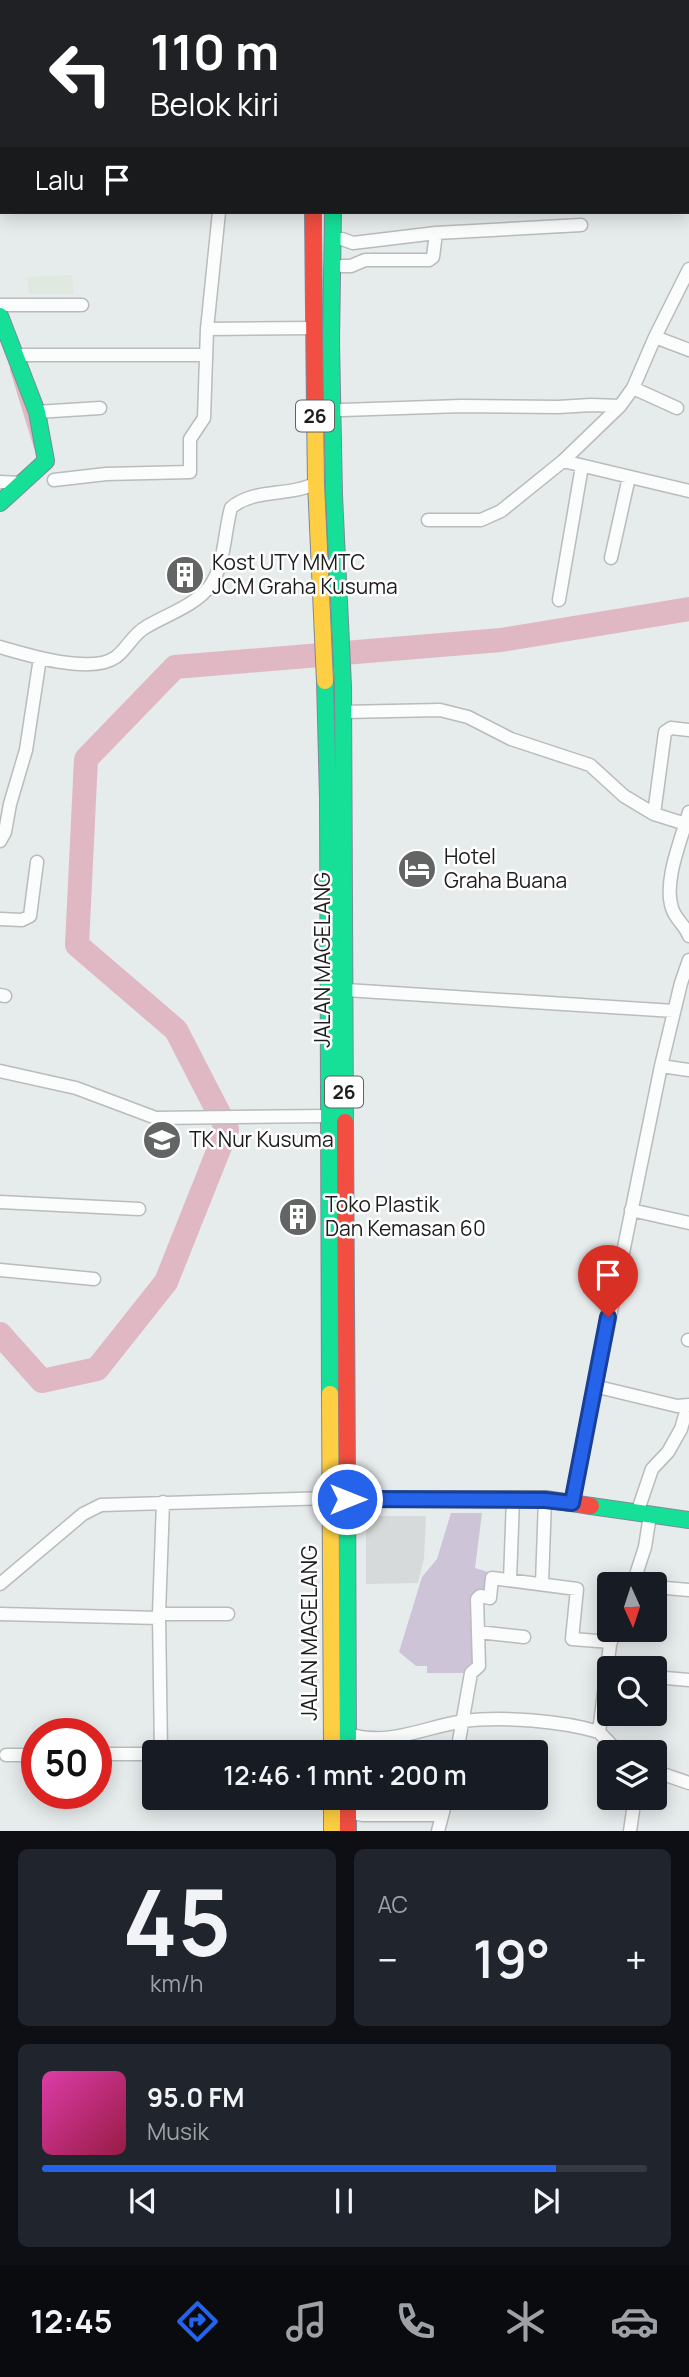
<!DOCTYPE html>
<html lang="id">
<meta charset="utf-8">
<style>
body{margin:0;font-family:Manrope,sans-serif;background:#20242c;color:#f1f3f6;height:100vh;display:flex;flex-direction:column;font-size:26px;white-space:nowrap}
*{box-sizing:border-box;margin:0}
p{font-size:23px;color:#9ea1a6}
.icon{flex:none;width:38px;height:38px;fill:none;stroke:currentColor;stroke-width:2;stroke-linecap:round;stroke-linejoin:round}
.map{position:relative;height:1831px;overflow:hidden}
.details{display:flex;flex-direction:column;gap:18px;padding:18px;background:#0d0f14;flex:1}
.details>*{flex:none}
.top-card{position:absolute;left:0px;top:0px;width:690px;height:214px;box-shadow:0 4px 18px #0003;background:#202124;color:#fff;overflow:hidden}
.needle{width:46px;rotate:177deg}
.fabs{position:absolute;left:597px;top:1572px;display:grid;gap:14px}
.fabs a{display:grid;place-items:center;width:70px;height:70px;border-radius:7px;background:#171b24;box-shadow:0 4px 18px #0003;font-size:35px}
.speed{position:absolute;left:21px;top:1718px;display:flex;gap:14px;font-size:35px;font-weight:700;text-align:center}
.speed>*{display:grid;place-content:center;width:91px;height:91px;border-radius:50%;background:#171b24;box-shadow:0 4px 18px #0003;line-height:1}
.speed .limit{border:10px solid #d22;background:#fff;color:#111}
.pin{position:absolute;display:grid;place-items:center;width:60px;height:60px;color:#fff;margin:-72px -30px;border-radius:50% 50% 50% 0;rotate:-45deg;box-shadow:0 0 7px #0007}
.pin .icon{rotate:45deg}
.me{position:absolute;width:77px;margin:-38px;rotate:90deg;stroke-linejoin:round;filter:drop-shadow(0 0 5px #0008)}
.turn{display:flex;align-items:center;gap:24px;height:147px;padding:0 35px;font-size:32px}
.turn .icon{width:91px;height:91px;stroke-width:2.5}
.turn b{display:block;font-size:49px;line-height:60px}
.then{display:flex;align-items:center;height:66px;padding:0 35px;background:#0003;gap:14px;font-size:26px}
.big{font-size:52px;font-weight:600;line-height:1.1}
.details .card{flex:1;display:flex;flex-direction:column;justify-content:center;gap:10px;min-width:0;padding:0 24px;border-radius:10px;background:#20242c}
.details .dial{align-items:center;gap:0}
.dial b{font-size:91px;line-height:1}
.song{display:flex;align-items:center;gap:21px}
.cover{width:84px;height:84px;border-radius:10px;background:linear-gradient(135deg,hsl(320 70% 55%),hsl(340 70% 35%))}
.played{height:7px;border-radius:4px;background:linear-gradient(90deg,#2563eb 85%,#363941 85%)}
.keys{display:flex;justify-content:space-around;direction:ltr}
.heat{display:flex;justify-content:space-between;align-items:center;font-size:38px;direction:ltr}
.details .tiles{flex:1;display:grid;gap:18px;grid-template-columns:1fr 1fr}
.card:last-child{grid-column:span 2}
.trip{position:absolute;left:142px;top:1740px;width:406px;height:70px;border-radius:7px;background:#171b24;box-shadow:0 4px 18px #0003;font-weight:600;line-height:70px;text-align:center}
.dock{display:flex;height:112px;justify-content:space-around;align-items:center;background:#090b0e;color:#9ea1a6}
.dock .icon{width:49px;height:49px}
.dock .on{color:#2563eb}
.dock b{font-size:32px;color:#f1f3f6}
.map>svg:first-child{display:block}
.industrial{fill:#e0e9df}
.cemetery{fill:#cec4d8}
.parking{fill:#d7dada}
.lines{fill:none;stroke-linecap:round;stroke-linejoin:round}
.stream{stroke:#e0b8c4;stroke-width:4.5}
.river{stroke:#e0b8c4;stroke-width:24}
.street-casing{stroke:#b9bbbc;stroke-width:15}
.fast-casing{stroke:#7e8997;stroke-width:18}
.slow-casing{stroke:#7e8997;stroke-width:18}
.jam-casing{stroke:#7e8997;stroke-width:18}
.street{stroke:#fbfcfc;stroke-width:12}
.fast{stroke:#16e098;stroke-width:16}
.slow{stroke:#ffcf43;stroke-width:16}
.jam{stroke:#f24e42;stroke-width:16}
.route-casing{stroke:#184099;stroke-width:18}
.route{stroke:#2563eb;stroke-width:12}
.labels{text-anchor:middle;stroke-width:5;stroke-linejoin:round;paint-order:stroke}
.shield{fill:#fff;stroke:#616161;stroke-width:2}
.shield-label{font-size:19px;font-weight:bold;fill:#1d1d1d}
.poi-label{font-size:21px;fill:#1d1d1d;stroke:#fff;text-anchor:start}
.street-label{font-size:21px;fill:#1d1d1d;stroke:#fff}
</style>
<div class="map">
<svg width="689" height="1831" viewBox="0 0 689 1831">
<rect width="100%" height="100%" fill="#e6ebec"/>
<path class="industrial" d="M72,275L74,294H29L27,277Z"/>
<path class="cemetery" d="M451,1513H482L475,1568L488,1572L486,1595L472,1594L475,1668L468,1673H427V1666H416L399,1652L422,1577L437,1559Z"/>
<path class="parking" d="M366,1516H426L424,1558L418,1583L366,1584Z"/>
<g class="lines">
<path class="stream" d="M12,369L36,447"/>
<path class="river" d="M0,1334L42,1381L97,1369L166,1282L227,1129L176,1030L77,945L86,759L175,667L501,640L689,609"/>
<defs>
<path id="street" d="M229,2V0
M0,137L2,136
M342,239L353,243L436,233L581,225
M342,266H351L365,260H429L433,257L436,233
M0,305H82
M207,329L314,328
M655,337L689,350
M16,355H206
M633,388L677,408
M342,410L461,406L558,407L591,405L620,406
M37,412L100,408
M563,461L689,491
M54,480L106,474L190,472V439L204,418L207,329L219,212
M0,482L22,483
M428,520H481L501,511L563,461L620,406L633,388L655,337L689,269
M611,558L629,477
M559,600L582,466
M0,647C28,655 91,675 116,657C127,649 133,634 146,627C166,615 196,605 210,586C225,565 224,533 231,508C253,488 290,497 316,483
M343,712L440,710L468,717L511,739L590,765L624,796L654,814L689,825
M689,812C682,838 663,881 672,908C675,919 685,925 689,936
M654,814L665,732L671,728L689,730
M0,841L5,832L10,804L26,750L40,658
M0,919L22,920L30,916L37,862
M346,990L674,1011
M0,995L5,996
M661,1066L689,1070
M0,1071L76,1088L156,1118L328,1116
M0,1202L139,1209
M631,1210L689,1223
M0,1270L94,1279
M688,1340H689
M594,1386L677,1406L689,1405
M572,1503L661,1066L681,983L689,960
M637,1513L652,1469L668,1452L681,1429L688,1405
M510,1580L513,1499
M0,1584L83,1514L101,1505L331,1498
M542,1584L545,1499
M633,1584L645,1547L650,1515
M654,1587L689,1590
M0,1614L159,1618
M159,1614H228
M478,1632L524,1637
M654,1677L689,1680
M599,1732L612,1629
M599,1732L618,1752
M348,1734C389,1747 424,1727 464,1721C502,1716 563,1721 599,1732
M161,1752L159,1614L163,1502
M457,1752L471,1673L479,1666L477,1599L480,1596L490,1598L492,1578L577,1589L572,1639L611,1642
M96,1754H154
M6,1755H37
M654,1771L689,1783
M348,1812L363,1815H441
M438,1831L447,1797
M630,1831L635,1797"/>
<path id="fast" d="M311,0V2
M616,0L626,2
M688,11H689
M333,212L331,341L334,495L343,686L345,1122
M0,316L37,412L46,461L0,503
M325,681L328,798L330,1394
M347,1472L348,1752
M591,1506L689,1520"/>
<path id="slow" d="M336,0V2
M315,412L316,483L325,681
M330,1394L332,1752
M332,1797V1831"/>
<path id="jam" d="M313,212L315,412
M345,1122L347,1472
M347,1499H545L591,1506
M348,1797V1831"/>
</defs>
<use href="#street" class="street-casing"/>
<use href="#fast" class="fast-casing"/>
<use href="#slow" class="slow-casing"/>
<use href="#jam" class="jam-casing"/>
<use href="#street" class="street"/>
<use href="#fast" class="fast"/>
<use href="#slow" class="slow"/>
<use href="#jam" class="jam"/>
</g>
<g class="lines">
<defs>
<path id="route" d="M347,1499L545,1500L572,1503L608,1317"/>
</defs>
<use href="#route" class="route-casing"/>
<use href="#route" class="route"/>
</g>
<defs>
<symbol id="building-disc" viewBox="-11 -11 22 22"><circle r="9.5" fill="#636565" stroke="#fff"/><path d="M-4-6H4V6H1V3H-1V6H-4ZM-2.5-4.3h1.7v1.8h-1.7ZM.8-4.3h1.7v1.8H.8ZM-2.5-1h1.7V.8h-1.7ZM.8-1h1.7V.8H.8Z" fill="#fff"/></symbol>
<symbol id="hotel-disc" viewBox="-11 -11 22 22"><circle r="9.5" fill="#636565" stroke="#fff"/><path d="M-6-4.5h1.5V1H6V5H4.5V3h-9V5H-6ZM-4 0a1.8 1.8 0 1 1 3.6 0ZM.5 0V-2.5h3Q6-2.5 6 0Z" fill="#fff"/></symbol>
<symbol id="school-disc" viewBox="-11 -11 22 22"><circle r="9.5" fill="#636565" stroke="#fff"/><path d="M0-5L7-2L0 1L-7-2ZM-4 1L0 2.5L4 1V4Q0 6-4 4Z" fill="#fff"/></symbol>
</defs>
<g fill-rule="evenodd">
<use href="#building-disc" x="163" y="553" width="44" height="44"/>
<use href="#hotel-disc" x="395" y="847" width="44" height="44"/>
<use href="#school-disc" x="140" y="1118" width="44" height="44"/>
<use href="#building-disc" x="276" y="1195" width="44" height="44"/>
</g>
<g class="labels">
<g class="shield">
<rect x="296" y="400.5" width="38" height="31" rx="5"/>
<rect x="325" y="1076.5" width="38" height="31" rx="5"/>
</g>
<g class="shield-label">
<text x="315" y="423">26</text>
<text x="344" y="1099">26</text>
</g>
<g class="poi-label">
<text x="212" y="570">Kost UTY MMTC<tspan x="212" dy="24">JCM Graha Kusuma</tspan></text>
<text x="444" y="864">Hotel<tspan x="444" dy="24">Graha Buana</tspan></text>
<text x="189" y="1147">TK Nur Kusuma</text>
<text x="325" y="1212">Toko Plastik<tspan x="325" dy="24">Dan Kemasan 60</tspan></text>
</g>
<g class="street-label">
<text transform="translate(323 960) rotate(-90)" y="7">JALAN MAGELANG</text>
<text transform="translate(310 1633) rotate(-90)" y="7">JALAN MAGELANG</text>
</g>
</g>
</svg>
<div class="fabs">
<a><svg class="needle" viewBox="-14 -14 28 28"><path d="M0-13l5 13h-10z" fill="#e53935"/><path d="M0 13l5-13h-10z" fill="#9ea1a6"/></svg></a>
<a><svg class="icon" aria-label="search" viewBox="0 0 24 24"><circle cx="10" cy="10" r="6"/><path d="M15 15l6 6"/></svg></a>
<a><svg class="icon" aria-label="layers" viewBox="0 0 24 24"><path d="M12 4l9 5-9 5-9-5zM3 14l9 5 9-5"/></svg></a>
</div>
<div class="speed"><div class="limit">50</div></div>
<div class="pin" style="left:608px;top:1317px;background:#d93025"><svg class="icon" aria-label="arrive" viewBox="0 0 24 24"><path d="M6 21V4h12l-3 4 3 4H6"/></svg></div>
<svg class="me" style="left:347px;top:1499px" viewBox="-20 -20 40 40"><circle r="17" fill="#2563eb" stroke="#fff" stroke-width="3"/><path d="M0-11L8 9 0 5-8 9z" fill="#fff"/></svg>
<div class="trip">12:46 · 1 mnt · 200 m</div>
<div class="top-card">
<div class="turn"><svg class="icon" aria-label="left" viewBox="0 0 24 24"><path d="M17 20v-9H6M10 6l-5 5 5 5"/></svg><div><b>110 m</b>Belok kiri</div></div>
<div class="then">Lalu<svg class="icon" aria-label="arrive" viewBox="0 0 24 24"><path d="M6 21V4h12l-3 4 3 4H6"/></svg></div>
</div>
</div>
<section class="details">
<div class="tiles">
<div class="card dial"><b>45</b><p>km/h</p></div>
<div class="card"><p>AC</p>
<div class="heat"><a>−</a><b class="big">19°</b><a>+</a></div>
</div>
<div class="card">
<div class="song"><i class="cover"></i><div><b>95.0 FM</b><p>Musik</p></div></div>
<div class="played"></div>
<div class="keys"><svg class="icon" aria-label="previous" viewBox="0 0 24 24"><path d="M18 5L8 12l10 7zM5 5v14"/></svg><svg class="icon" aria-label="pause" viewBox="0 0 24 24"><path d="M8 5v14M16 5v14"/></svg><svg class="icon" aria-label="next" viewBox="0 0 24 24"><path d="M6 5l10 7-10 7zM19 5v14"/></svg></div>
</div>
</div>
</section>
<nav class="dock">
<b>12:45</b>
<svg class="icon on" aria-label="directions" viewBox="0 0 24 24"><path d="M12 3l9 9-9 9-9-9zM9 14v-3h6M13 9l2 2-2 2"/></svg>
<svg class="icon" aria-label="music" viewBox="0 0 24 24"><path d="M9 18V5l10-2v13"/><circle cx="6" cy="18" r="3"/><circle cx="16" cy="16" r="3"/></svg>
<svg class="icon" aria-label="phone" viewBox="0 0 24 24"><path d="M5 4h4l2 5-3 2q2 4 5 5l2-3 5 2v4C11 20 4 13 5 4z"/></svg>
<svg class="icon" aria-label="climate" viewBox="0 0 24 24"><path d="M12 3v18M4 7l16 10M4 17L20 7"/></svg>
<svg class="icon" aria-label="car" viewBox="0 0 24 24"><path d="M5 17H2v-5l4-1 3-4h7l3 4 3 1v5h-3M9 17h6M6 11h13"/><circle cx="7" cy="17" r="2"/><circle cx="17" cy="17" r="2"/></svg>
</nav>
